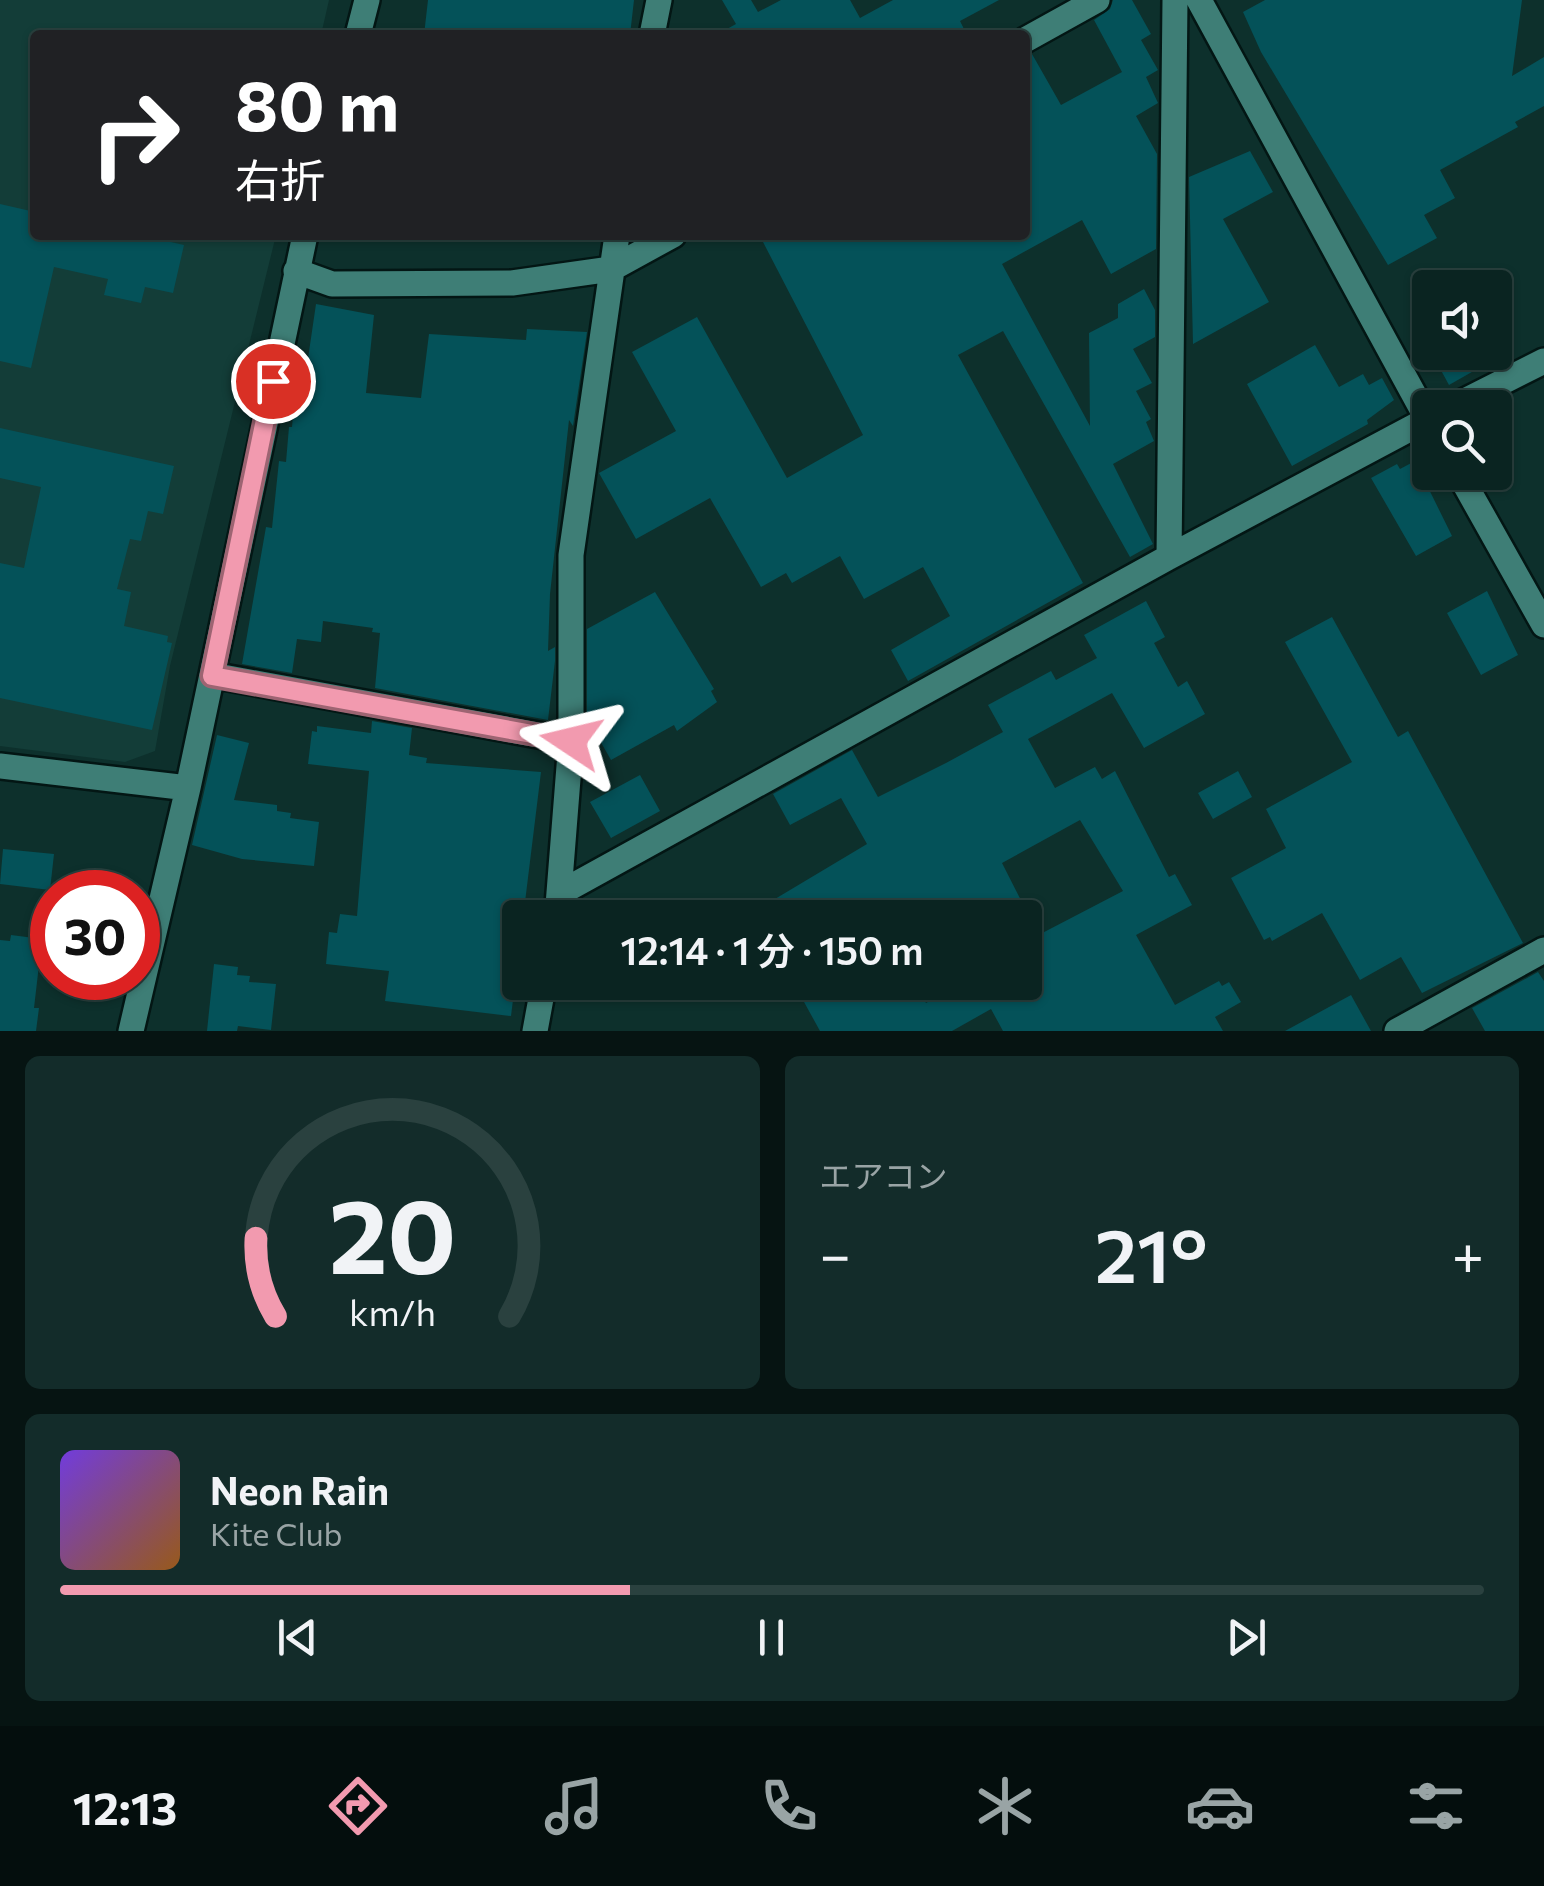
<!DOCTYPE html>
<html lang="ja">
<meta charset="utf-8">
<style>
body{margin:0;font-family:Commissioner,"Noto Sans JP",sans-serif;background:#132c2a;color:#f1f3f6;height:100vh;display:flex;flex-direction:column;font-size:38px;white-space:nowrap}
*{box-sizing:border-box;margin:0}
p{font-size:32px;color:#99a4a5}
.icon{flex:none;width:55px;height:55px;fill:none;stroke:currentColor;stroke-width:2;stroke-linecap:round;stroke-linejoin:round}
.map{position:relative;height:1031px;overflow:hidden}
.details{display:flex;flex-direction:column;gap:25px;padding:25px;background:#061412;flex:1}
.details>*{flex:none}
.top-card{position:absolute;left:30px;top:30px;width:1000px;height:210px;border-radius:10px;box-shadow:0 2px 8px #0004,0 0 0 2px #2a413f;background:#202124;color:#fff;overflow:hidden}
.buttons{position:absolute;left:1412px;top:270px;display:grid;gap:20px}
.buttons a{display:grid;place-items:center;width:100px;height:100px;border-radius:10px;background:#0a2421;box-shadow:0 2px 8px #0004,0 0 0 2px #2a413f;font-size:50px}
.speed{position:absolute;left:30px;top:870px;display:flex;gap:20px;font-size:50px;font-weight:700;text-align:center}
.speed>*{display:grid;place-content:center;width:130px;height:130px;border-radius:50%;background:#0a2421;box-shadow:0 2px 8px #0004,0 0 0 2px #2a413f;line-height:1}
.speed .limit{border:15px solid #d22;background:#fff;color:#111}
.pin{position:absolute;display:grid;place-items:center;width:85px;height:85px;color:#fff;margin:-42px;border:5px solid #fff;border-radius:50%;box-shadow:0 2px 10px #0007}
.me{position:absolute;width:110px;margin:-55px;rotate:280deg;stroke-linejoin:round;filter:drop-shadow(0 0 8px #0008)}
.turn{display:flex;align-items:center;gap:35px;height:210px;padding:0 40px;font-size:45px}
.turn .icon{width:130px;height:130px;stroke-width:2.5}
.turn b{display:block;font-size:70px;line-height:85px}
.big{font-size:75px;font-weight:600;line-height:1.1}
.details .widget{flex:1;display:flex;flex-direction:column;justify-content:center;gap:15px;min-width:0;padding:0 35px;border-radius:15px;background:#132c2a}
.details .dial{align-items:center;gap:0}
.dial svg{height:260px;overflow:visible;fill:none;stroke:#2a413f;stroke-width:7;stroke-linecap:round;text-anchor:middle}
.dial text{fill:#f1f3f6;stroke:none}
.song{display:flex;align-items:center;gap:30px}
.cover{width:120px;height:120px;border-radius:15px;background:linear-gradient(135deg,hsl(260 70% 55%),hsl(30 70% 35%))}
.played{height:10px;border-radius:5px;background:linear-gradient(90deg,#f29aaf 40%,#2a413f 40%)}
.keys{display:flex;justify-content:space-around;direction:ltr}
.heat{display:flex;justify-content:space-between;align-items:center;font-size:55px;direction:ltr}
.details .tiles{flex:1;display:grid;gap:25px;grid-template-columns:1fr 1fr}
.widget:last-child{grid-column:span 2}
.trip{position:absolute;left:502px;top:900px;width:540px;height:100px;border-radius:10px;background:#0a2421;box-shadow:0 2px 8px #0004,0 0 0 2px #2a413f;font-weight:600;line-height:100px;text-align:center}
.tabs{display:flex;height:160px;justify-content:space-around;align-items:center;background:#040e0d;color:#99a4a5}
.tabs .icon{width:70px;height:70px}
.tabs .active{color:#f29aaf}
.tabs b{font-size:45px;color:#f1f3f6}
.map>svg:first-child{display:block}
.built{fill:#133d38}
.building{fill:#045259}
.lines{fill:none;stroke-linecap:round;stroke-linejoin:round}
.street-casing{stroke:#031614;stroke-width:30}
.street{stroke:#3e7e76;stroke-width:25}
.route-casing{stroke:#9d6472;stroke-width:25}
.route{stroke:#f29aaf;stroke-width:18}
</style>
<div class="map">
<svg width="1544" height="1031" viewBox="0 0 1544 1031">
<rect width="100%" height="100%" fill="#0d302c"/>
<path class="built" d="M0,0H329L321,35H35V235H276L170,666L155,751L125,762L0,746Z"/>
<path class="building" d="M428,0H634L630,35H424Z
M722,0H751L758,12L781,0H850L860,18L893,0H999L960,21L967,35H716L736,24Z
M1113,0H1132L1151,34L1141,40L1158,70L1146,77L1158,103L1136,116L1157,154L1156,249L1111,274L1082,220L1002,264L1090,426L1089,333L1118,318V304L1144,289L1155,310V337L1133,349L1152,383L1136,391L1151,419L1146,422L1154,441L1113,464L1153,544L1130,557L1003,331L958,355L1083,583L908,681L891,650L950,616L923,567L864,599L840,556L792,583L786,573L761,587L710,498L636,539L599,473L676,431L632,352L697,317L787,478L863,435L763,242L777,235H1025V56L1032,54L1061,105L1122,72L1094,20L1110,9Z
M1265,0H1522L1512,76L1544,57V106L1515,122L1518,127L1440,170L1455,198L1424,215L1437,238L1388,265L1261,52L1243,12Z
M1250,151L1273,192L1223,219L1269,302L1193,344L1189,177Z
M0,204L35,212V235H140L184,245L173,293L145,287L141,303L104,295L108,279L54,267L31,368L0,361Z
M316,304L374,315L366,393L421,398L429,334L526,340L527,329L587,332L573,426L569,420L550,594L548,651L555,647V661L548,720L375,688L380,633L372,632L373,628L323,621L321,642L297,639L292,673L242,664L266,527L272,528L279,461L286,462L289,427H292L297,371L306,372Z
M1315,345L1339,387L1363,374L1369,385L1382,378L1394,400L1367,420L1368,424L1292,466L1247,384Z
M1431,352H1507L1449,385Z
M0,428L174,466L163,514L148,511L141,541L130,539L117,589L131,592L124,626L168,636L167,642L172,643L152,730L0,698V563L24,568L41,487L0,478Z
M1415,461L1452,536L1416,556L1371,478L1397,464L1400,469Z
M1487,591L1518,655L1481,675L1447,613Z
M655,592L714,689L711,691L717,702L677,731L674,725L611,760L587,718V629Z
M1146,601L1165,637L1154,643L1178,687L1187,681L1205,714L1144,748L1112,693L1028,739L1055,788L1095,767L1102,779L1115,771L1169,877L1175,874L1192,905L1136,935L1175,1005L1219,981L1222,986L1229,982L1241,1002L1215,1017L1223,1031H1003L991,1009L952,1031H820L793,982H914L926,1003L964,982H1025V942L1123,891L1080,820L1002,863L1030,918H743L867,844L841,798L790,825L773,794L852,750L878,797L946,763L1003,732L988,705L1051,671L1056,680L1097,658L1084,635Z
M1332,617L1398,737L1408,731L1523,943L1422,993L1401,957L1360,980L1322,913L1272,941L1270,937L1264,940L1231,878L1286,848L1266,809L1352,762L1285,642Z
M372,721L412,728L409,755L427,758L426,763L541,772L511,1016L385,1001L389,971L326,964L329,932L337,933L340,914L357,916L369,771L308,764L312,731L317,732V726L371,733Z
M217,735L249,743L234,800L277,805V811L291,813L290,818L319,822L314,866L242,859L192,845Z
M1238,771L1252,797L1213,819L1198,793Z
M640,775L660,811L611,838L590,802Z
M3,849L54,854L50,890L0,884Z
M11,935L42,939L34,1008H39L36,1031H0V940L10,941Z
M214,964L238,967L237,975L250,976L249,982L276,984L271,1030L238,1026L237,1031H207Z
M1538,972L1544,981V1031H1485L1472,1008Z
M1351,995L1371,1031H1285Z"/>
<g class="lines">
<defs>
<path id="street" d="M1199,0L1430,424
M358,35L367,0
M652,35L659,0
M1025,40L1097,0
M296,271L332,284L512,283L611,269L673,235
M1451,408L1544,361
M1458,472L1544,625
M1169,557L1175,0
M212,675L571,741
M0,766L188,788
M562,892L1169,557L1430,418
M557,918L571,741V555L617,235
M131,1031L188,788L305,235
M535,1031L544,982
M1397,1031L1544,950"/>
</defs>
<use href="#street" class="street-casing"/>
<use href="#street" class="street"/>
</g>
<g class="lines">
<defs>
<path id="route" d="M273,381L212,676L571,741"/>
</defs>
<use href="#route" class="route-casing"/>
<use href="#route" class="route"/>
</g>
</svg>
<div class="buttons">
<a><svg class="icon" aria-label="sound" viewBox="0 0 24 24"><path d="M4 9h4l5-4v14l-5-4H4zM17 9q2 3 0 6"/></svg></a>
<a><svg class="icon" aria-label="search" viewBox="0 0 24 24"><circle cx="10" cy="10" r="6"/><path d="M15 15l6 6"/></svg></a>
</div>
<div class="speed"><div class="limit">30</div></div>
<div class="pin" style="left:273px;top:381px;background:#d93025"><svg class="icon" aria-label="arrive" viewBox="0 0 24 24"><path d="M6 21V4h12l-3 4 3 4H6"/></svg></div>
<svg class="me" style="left:571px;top:741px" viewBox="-20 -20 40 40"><path d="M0-17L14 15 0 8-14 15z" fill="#f29aaf" stroke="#fff" stroke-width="4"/></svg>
<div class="trip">12:14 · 1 分 · 150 m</div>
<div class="top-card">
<div class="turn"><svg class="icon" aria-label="right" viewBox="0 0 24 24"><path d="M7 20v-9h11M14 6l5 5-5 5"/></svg><div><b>80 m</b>右折</div></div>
</div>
</div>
<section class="details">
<div class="tiles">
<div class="widget dial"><svg viewBox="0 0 100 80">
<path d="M14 69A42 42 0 1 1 86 69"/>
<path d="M14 69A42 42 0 0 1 8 45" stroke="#f29aaf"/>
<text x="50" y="56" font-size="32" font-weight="700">20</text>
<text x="50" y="72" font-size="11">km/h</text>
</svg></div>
<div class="widget"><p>エアコン</p>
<div class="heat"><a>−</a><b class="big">21°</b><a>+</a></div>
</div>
<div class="widget">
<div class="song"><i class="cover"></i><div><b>Neon Rain</b><p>Kite Club</p></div></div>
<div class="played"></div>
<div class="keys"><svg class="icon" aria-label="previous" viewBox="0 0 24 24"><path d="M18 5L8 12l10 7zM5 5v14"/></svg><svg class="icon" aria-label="pause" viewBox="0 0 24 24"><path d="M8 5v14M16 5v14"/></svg><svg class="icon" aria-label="next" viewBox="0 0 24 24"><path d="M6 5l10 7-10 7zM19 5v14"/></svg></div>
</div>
</div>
</section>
<nav class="tabs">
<b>12:13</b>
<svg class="icon active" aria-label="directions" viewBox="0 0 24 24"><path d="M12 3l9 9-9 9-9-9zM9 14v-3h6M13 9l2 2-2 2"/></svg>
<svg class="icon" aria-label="music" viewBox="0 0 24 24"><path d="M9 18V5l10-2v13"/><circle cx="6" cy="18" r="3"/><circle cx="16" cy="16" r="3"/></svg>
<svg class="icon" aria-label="phone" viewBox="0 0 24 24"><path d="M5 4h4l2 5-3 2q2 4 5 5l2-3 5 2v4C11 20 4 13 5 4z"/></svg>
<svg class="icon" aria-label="climate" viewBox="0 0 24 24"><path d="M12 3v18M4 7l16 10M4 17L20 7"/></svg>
<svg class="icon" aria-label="car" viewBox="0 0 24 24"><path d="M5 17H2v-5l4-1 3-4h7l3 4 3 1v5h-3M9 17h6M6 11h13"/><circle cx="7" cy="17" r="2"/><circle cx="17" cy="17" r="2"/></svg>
<svg class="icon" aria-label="filters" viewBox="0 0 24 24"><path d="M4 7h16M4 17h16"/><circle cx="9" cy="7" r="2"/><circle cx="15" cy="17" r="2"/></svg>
</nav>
